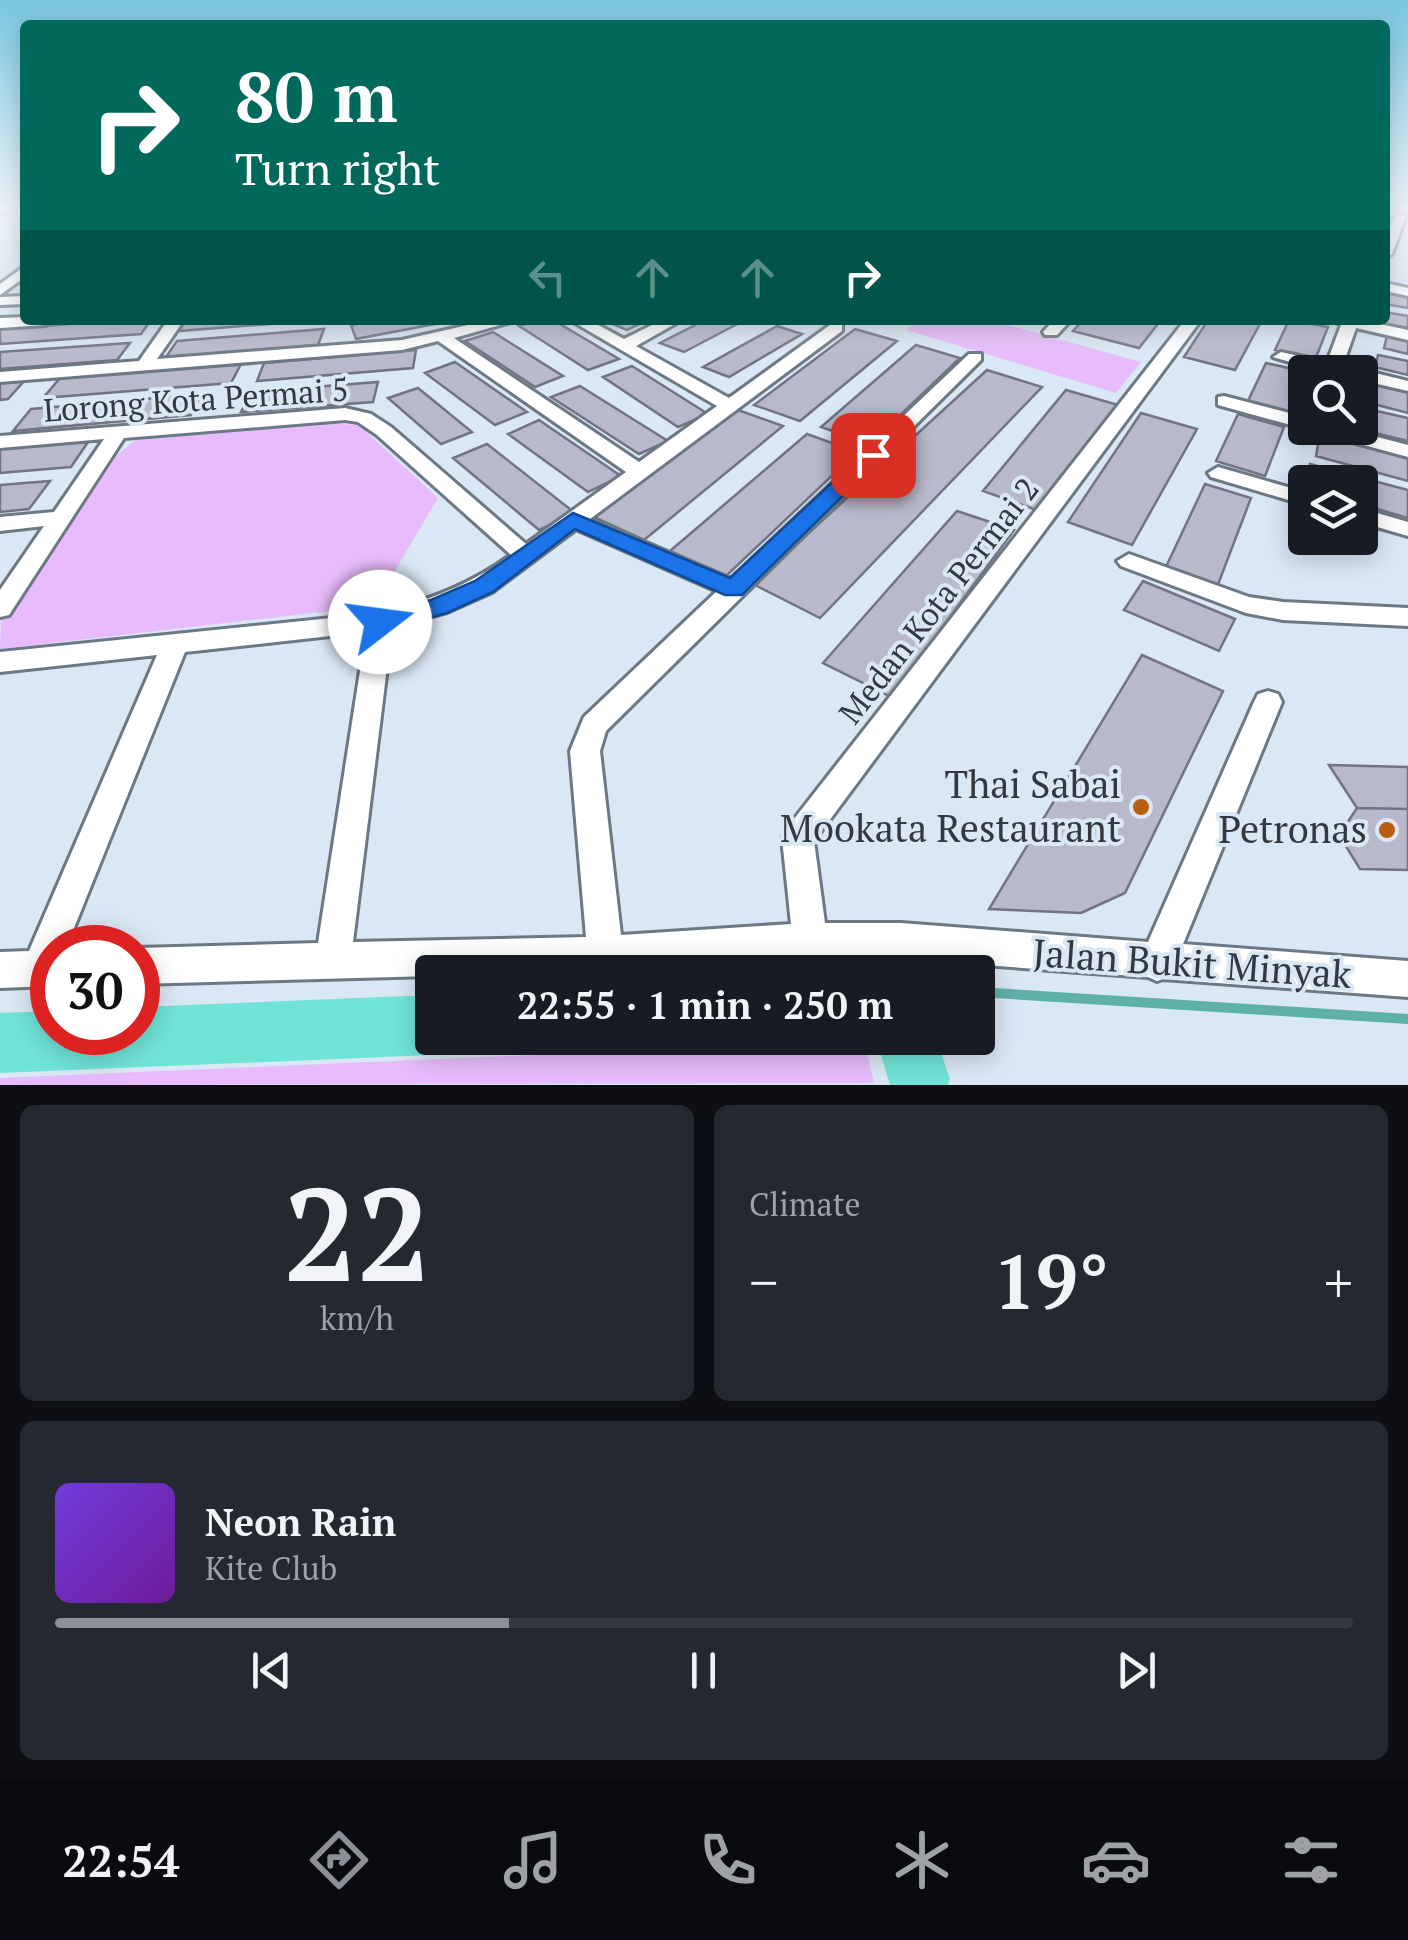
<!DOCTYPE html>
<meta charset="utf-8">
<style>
body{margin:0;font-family:"PT Serif",serif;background:#242831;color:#f1f3f6;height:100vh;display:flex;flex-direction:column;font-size:38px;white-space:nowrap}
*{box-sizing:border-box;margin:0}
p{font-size:32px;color:#9ea1a6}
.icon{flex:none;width:55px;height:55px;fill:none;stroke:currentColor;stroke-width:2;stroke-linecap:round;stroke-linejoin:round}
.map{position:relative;height:1085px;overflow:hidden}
.details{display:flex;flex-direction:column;gap:20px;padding:20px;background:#0d0f14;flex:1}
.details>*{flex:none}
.hud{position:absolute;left:20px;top:20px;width:1370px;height:305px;border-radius:10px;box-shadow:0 5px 25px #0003;background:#00695c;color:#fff;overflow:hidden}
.buttons{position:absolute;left:1288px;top:355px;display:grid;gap:20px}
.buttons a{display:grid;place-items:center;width:90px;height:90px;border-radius:10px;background:#171b24;box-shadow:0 5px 25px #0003;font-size:50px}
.speed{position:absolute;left:30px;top:925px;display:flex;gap:20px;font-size:50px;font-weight:700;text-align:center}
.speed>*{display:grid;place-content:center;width:130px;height:130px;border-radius:50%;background:#171b24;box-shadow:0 5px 25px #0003;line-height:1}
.speed .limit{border:15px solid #d22;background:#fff;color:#111}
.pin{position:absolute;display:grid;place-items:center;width:85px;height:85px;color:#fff;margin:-42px;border-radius:20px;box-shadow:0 5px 15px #0006}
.me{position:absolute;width:110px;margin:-55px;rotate:75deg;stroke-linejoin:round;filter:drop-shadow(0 0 8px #0008)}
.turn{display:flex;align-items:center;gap:35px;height:210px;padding:0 50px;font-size:45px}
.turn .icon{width:130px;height:130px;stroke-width:2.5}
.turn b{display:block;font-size:70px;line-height:85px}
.lanes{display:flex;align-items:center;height:95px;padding:0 50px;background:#0003;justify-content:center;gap:50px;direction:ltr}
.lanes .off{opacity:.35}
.big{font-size:75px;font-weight:600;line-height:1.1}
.details .tile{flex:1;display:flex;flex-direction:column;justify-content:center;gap:15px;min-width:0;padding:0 35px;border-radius:15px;background:#242831}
.details .dial{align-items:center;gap:0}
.dial b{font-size:130px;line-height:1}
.song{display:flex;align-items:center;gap:30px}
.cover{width:120px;height:120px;border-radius:15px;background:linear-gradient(135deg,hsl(260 70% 55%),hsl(280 70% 35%))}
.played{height:10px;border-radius:5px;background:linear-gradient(90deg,#8c9099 35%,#363941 35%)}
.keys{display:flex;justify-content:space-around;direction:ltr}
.heat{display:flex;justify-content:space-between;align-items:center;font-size:55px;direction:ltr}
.details .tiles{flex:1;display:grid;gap:20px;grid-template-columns:1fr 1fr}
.tile:last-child{grid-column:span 2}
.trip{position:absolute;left:415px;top:955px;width:580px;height:100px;border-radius:10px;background:#171b24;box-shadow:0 5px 25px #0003;font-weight:600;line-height:100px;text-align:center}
.dock{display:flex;height:160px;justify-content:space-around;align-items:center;background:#090b0e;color:#9ea1a6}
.dock .icon{width:70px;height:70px}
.dock .on{color:#8c9099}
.dock b{font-size:45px;color:#f1f3f6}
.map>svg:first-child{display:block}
.green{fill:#e8bcfc}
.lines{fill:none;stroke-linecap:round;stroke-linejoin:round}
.stream{stroke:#5eb1a9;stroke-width:10}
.river{fill:#70e4d7;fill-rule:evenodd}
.building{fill:#b8b9cb;stroke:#727383;stroke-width:2.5}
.minor-casing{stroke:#6c7884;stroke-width:6}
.minor{fill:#fff;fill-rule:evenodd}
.route{fill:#1a73e8;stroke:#114b97;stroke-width:2.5}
.poi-dot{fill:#bb5d0f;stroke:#dae7f5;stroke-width:4}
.labels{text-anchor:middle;stroke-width:8;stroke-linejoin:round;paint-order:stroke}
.street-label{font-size:32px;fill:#33393e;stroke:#dae7f5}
.near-poi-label{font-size:38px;fill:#33393e;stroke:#dae7f5;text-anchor:end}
.near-street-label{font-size:38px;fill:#33393e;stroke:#dae7f5}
</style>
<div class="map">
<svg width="1408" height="1085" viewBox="0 0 1408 1085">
<rect width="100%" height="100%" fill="#dae7f5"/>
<path class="green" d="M920,320H990L1141,362L1116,393L906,330Z
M328,422L360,426L438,498L374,606L0,649L1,619L114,457L139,438Z
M822,1038H864L874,1083L0,1085V1078L745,1046Z"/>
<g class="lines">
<path class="stream" d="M978,992L1408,1019"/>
<path class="river" d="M432,995V1038H456L453,1046L432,1055L0,1073V1013L52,1011V1032H138V1007Z
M876,1038H936L950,1079L948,1085H890Z"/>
</g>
<path class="building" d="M1385,293L1408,297V308L1385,304Z
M1385,312L1408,316V328L1373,321L1385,320Z
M126,320H151L141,334L0,344V329Z
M186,320H323L179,331Z
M379,320H456L356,339L351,325Z
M538,320H553L619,359L588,370L519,326Z
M608,320H648L627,330L605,321Z
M705,320H745L684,352L660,343Z
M1083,320H1161L1139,348L1073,331Z
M1208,320H1262L1235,370L1184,357Z
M1289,320L1328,327L1315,360L1275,350Z
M777,326L802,334L729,377L703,367Z
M324,329L318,345L166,357L177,341Z
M855,329L897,341L800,421L754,405Z
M493,332L563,376L535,387L465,341Z
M1387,336L1408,341V354L1384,348Z
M130,343L117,360L0,369V352Z
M916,345L960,358L870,444L821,427Z
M416,350L413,368L257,381L264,363Z
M1378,355L1408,361V375L1375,367Z
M455,362L527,412L495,425L425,373Z
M1266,363L1306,372L1293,413L1248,401Z
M241,364L231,383L43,398L60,378Z
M632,366L708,414L678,427L603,377Z
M987,370L1042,387L820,618L753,584Z
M26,379L8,399L0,400V381Z
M378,382L373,402L241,412L251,392Z
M1366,382L1408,392V413L1362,401Z
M580,386L668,441L639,454L551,397Z
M418,388L472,432L441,444L388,398Z
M1066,390L1118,405L1042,512L983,491Z
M202,394L191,415L13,431L31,409Z
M1363,408L1408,418V441L1359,429Z
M738,410L783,426L644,540L594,517Z
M1141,413L1197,429L1132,545L1068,522Z
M1238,414L1284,427L1265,476L1216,461Z
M539,420L621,476L588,492L508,434Z
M807,434L857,452L725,577L670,551Z
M1320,434L1408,456V481L1316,456Z
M88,442L71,467L0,473V449Z
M487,444L575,513L539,530L453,458Z
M1310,464L1408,490V518L1360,504V482H1307Z
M50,481L29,509L0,512V485Z
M1205,484L1251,498L1217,587L1165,569Z
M957,511L1014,530L891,697L823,663Z
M1143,581L1235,619L1219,651L1124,610Z
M1142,655L1223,691L1125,893L1081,913L989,909Z
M1329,765L1408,767V809L1357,808Z
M1357,808L1408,809V870L1360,869L1339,835Z"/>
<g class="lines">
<defs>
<path id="minor" d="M0,208H10L0,215Z
M1396,213L1406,216L1392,254L1385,258V238Z
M25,266V277L0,295V284Z
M1385,283L1408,288V296L1385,291Z
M25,296V304L0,305V297Z
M25,317V320H54L46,325L0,328V318Z
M168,320H184L157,359L402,340L490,320H518L454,338L639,462L717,406L570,320H589L624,339L662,320H682L636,346L729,398L830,325H842V331L590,519L731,579L969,354H981V360L606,731L600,751L621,935L791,924L782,838L787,828L1185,320H1201L814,841L825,923H901L1148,942L1254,702L1258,694L1268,691L1278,694L1282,702L1183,944L1408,961V997L1163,979L1157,981L1148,977L901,959L810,957L605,972H432V976L138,984V948L318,943L366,632L185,652L66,948H52V986L0,988V952L29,951L157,655L0,672V652L380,613C429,600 470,585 511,555L377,435L358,422L345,420L124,438L9,615L0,617V590L44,526L0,531V517L54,512L104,439L0,448V436L345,408L371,414L391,427L526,544L626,472L438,341L402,350L0,382V372L139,361ZM576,529L717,591L584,717L570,751L586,937L353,942L392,627L447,612L492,592Z
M1054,320H1071L1057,335H1045L1043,332Z
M1332,320H1361L1408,330V340L1356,328L1343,365L1408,381V391L1360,380V372H1324L1273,357L1281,352L1327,362L1341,325Z
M1224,396L1305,417V428H1309L1305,429L1218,405V397Z
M1314,428H1343L1408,445V457L1316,432Z
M1218,467L1305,492V505L1211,477L1208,473Z
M1360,508L1408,522V536L1360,522Z
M1129,554L1249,597L1283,602L1408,608V626L1283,620L1246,613L1121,566L1117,561Z"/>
</defs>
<use href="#minor" class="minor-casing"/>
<use href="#minor" class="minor"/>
</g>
<linearGradient id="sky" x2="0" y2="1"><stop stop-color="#78c7e1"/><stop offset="0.58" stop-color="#eef4fa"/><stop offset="1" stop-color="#eef4fa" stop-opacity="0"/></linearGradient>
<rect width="1408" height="360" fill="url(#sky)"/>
<path class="route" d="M873,449L880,451V459L742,595H725L575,529L493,592L447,613L380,631L371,628L367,622L371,615L431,600L475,581L573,513L730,578L866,451Z"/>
<g class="poi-dot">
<circle cx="1141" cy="807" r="10"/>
<circle cx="1387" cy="830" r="10"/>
</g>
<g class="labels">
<g class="street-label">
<text transform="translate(196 400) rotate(-4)" y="11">Lorong Kota Permai 5</text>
<text transform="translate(939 601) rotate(-52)" y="11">Medan Kota Permai 2</text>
</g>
<g class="near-poi-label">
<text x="1121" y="798">Thai Sabai<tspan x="1121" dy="44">Mookata Restaurant</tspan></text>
<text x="1367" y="843">Petronas</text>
</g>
<g class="near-street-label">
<text transform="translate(1192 964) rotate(4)" y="13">Jalan Bukit Minyak</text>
</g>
</g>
</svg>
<div class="buttons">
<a><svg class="icon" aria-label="search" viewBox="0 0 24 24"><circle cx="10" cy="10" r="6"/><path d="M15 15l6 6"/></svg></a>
<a><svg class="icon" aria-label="layers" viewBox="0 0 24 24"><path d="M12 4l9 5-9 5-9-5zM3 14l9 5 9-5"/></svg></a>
</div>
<div class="speed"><div class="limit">30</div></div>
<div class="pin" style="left:873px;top:455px;background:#d93025"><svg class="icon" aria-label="arrive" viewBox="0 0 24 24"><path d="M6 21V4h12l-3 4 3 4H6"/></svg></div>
<svg class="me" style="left:380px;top:622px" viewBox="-20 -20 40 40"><circle r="19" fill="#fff"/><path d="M0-13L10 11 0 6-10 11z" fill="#1a73e8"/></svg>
<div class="trip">22:55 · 1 min · 250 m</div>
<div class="hud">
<div class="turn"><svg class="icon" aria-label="right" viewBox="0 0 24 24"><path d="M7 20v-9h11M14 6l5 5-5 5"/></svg><div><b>80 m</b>Turn right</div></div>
<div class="lanes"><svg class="icon off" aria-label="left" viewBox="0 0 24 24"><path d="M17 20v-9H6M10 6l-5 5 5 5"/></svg><svg class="icon off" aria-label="ahead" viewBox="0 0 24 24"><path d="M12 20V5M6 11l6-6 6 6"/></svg><svg class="icon off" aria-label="ahead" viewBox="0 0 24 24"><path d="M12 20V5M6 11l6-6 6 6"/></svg><svg class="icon" aria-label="right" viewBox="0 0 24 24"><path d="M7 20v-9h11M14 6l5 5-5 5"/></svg></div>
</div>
</div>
<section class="details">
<div class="tiles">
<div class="tile dial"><b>22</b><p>km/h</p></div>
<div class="tile"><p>Climate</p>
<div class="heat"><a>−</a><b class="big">19°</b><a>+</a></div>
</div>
<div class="tile">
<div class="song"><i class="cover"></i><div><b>Neon Rain</b><p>Kite Club</p></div></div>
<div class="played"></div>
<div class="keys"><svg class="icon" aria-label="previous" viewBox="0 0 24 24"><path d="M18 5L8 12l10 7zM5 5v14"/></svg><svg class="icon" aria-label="pause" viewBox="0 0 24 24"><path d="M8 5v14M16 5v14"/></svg><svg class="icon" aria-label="next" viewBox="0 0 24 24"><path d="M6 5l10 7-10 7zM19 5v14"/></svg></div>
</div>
</div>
</section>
<nav class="dock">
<b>22:54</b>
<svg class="icon on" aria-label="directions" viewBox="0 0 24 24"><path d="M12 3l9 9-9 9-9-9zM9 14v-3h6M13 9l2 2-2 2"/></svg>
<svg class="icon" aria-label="music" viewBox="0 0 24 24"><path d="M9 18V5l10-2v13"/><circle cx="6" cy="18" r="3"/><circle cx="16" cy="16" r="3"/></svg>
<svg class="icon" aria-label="phone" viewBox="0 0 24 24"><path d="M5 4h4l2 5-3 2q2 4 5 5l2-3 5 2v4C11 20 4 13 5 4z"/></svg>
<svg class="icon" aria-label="climate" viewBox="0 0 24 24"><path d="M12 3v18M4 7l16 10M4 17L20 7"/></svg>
<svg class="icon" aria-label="car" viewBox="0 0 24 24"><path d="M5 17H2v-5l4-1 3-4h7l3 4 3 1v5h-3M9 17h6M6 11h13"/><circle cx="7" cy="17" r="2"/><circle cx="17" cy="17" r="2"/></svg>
<svg class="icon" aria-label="filters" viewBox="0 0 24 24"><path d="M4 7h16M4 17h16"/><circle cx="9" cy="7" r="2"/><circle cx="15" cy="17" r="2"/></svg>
</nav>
